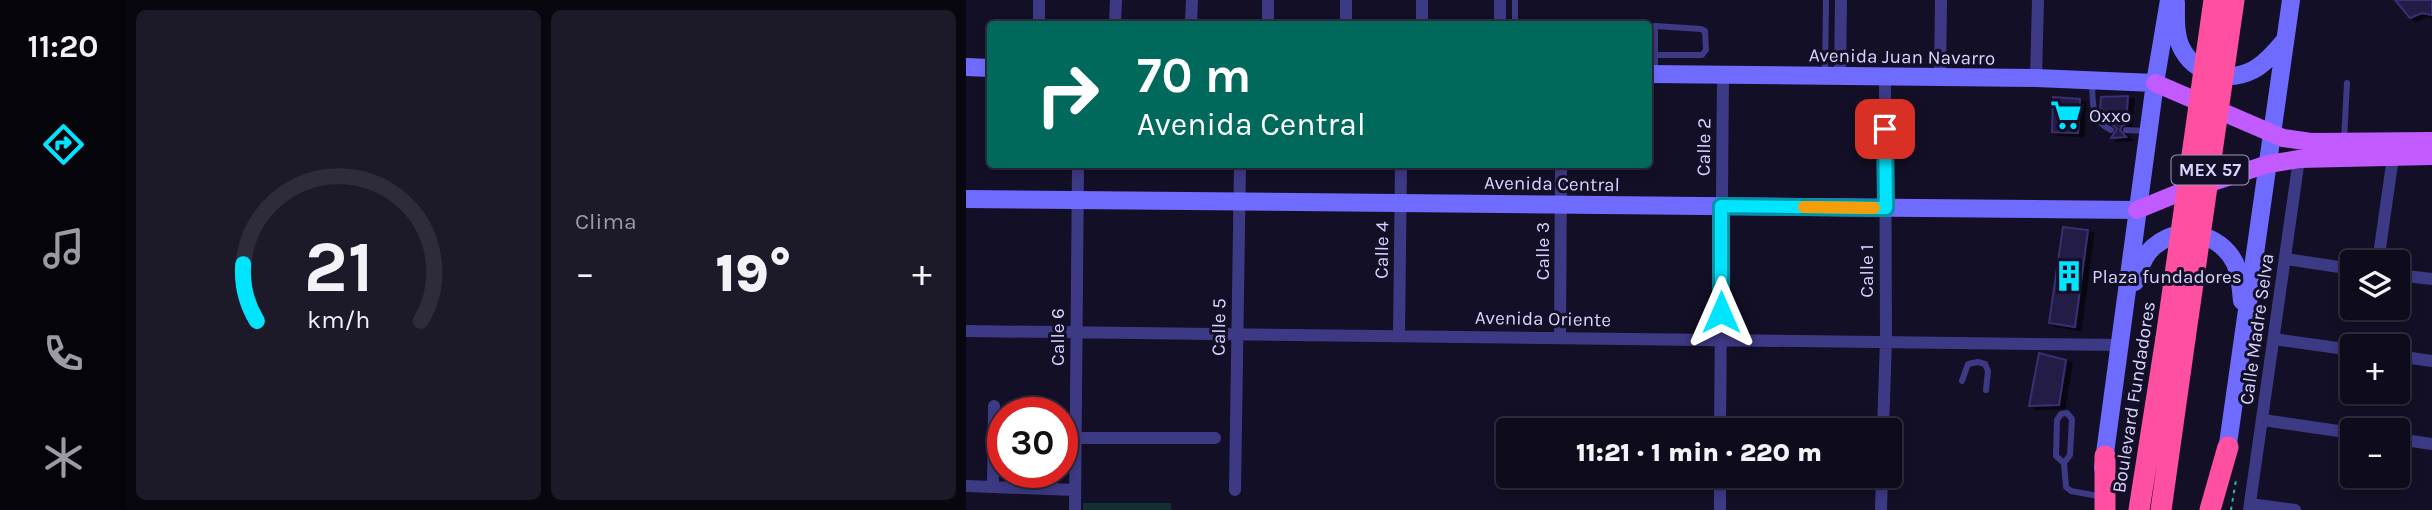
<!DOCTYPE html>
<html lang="es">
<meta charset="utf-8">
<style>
body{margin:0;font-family:Karla,sans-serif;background:#1c1929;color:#f1f3f6;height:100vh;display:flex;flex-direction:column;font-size:26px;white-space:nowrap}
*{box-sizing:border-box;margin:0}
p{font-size:23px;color:#9b9ba3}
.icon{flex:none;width:38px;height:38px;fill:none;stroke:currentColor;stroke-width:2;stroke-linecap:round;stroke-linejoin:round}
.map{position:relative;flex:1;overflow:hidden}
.side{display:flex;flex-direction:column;gap:10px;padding:10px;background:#08060f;width:840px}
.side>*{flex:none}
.banner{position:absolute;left:21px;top:21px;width:665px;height:147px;border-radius:7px;box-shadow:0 4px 10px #0003,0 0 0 2px #2e2b3b;background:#00695c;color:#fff;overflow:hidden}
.controls{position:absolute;left:1374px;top:250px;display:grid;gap:14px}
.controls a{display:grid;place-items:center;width:70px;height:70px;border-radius:7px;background:#0e0b1c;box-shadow:0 4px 10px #0003,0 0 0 2px #2e2b3b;font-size:35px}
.speed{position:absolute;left:21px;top:397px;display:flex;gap:14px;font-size:35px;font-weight:700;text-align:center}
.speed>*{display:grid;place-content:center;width:91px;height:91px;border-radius:50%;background:#0e0b1c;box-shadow:0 4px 10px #0003,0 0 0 2px #2e2b3b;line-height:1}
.speed .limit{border:10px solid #d22;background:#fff;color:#111}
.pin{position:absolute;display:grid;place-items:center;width:60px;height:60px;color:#fff;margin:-30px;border-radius:14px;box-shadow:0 4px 10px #0006}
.me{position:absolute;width:77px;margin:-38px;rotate:0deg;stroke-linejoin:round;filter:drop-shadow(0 0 5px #0008)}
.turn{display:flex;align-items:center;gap:24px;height:147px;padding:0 35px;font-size:32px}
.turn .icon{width:91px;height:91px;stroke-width:2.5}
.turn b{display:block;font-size:49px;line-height:60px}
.big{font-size:52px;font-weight:800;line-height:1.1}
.side .widget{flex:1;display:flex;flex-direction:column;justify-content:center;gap:10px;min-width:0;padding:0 24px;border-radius:10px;background:#1c1929}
.side .dial{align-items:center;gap:0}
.dial svg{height:182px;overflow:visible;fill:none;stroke:#2e2b3b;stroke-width:7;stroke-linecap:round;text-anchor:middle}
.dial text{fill:#f1f3f6;stroke:none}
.heat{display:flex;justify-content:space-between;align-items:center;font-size:38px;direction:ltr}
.side .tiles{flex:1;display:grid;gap:10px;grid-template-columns:repeat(2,1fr)}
.trip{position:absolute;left:530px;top:418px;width:406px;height:70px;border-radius:7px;background:#0e0b1c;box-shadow:0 4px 10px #0003,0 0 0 2px #2e2b3b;font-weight:800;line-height:70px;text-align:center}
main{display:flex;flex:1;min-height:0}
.tab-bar{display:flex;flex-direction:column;width:126px;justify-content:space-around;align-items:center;background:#06040b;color:#9b9ba3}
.tab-bar .icon{width:49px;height:49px}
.tab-bar .selected{color:#00e5ff}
.tab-bar b{font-size:32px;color:#f1f3f6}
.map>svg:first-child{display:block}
.green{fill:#12302f}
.building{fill:#241b47;stroke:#3b2d73;stroke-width:2;filter:url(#shadow)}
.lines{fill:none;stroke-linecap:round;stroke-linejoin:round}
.path{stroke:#2fb8b0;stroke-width:2;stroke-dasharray:3.5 5;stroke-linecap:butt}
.lane{stroke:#3d3a85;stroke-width:6}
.street{stroke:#3d3a85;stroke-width:12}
.secondary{stroke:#6f6bff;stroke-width:18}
.primary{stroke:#c25bff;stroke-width:18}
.highway{stroke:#ff4fa3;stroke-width:21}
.highway-bridge{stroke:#ff4fa3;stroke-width:21}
.route-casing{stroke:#0095a6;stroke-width:18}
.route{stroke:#00e5ff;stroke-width:12}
.slow{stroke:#f59e0b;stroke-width:12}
.labels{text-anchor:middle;stroke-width:6;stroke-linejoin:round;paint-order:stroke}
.shield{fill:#130f26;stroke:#9e99be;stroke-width:2}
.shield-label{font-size:18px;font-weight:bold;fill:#d9d4ff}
.street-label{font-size:19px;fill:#d9d4ff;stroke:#130f26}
.poi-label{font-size:19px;fill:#d9d4ff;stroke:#130f26;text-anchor:start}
</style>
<main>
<nav class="tab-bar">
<b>11:20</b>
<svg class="icon selected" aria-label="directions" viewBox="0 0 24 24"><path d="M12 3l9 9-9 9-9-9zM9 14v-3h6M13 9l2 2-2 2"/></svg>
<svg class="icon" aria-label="music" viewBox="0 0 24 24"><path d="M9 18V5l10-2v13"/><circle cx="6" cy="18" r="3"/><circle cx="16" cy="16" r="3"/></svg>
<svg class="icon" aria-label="phone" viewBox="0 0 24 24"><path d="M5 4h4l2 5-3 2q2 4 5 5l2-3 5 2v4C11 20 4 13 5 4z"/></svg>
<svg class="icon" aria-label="climate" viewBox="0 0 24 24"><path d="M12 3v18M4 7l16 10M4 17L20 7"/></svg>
</nav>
<section class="side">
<div class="tiles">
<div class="widget dial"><svg viewBox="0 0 100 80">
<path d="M14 69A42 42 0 1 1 86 69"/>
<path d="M14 69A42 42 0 0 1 8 44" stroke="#00e5ff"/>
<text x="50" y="56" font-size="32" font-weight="700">21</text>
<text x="50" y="72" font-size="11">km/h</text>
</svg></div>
<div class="widget"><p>Clima</p>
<div class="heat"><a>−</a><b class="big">19°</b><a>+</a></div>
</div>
</div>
</section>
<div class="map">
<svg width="1466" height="510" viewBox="0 0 1466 510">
<defs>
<filter id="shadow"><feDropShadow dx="5.5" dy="3" stdDeviation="0" flood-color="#0009"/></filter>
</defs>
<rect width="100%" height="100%" fill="#130f26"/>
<path class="green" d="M117,503H205V510H117Z"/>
<path class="building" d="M1429,0H1466V15L1456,13L1444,18Z
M1162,96L1160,124L1156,126L1154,130L1160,137L1145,138L1151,129L1145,123V112L1134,111L1135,97Z
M1087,97L1114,99L1112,133L1086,132Z
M1097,227L1122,230L1109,327L1083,323Z
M1073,353L1100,360L1093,405L1063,406Z"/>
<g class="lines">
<path class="path" d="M1265,510L1270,480"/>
<path class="lane" d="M549,24V0
M689,73V26L735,29L739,31L740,50L736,55H689
M859,74L860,0
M1126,82C1127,102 1124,120 1145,130
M1160,130L1179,131
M1378,140L1381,83
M996,381L1002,364L1012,362L1019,364L1022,371L1020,390
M1098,463L1090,456L1091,420L1095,414L1101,413L1106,419L1104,455L1098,463L1100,487L1105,491L1132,496"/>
<path class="street" d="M73,24V0
M149,24L150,0
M225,24L226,0
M302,24V0
M380,24V0
M456,24V0
M534,24V0
M874,76L875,0
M974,77L975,0
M1070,78L1072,0
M1320,259L1386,269
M1412,262L1427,157
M1432,275L1466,279
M0,331L1154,345
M433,336L435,164
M594,338L595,164
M1308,339L1386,350
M1432,356L1466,361
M1297,420L1386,433
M754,430L757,75
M917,430L920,340L919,76
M110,438H249
M1432,439L1466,444
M0,486L109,490
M27,486L28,406
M269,490L274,164
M1284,504L1329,510
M109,510L112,164
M754,510V476
M915,510L916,476
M1283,510L1333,159"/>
<path class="secondary" d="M1210,3C1210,18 1209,34 1215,47C1228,74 1262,83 1287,70C1299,64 1310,51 1319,40
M0,67L24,68
M682,74L1070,78L1189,83
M0,199L1171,210
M1169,282C1174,269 1178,253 1190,245C1216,224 1254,234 1269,263C1274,275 1275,288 1276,301
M1260,458L1325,0
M1137,468L1189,83L1203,0"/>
<path class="primary" d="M1189,83L1317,138L1345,142L1466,141
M1171,210L1210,194L1302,164L1333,159L1466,156"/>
<path class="highway" d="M1139,456V510
M1173,510L1200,338
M1195,510L1219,339
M1244,510L1262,447"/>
<path class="highway-bridge" d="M1200,338L1248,0
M1219,339L1268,0"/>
</g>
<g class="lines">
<defs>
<path id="route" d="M755,312V206L920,208L919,129"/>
</defs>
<use href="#route" class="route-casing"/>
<use href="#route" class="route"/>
<path class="slow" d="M838,207L908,208"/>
</g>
<defs>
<symbol id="supermarket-bare" viewBox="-9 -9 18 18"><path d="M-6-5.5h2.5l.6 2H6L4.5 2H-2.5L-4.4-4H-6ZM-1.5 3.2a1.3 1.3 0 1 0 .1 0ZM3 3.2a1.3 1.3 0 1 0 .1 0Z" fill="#00e5ff" stroke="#130f26" stroke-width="2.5" paint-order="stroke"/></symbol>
<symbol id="building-bare" viewBox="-9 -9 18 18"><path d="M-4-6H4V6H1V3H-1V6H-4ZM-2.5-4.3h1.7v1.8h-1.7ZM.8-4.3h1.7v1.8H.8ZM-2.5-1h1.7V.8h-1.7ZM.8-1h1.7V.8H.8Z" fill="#00e5ff" stroke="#130f26" stroke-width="2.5" paint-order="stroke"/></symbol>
</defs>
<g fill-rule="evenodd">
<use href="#supermarket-bare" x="1078" y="93" width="44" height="44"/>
<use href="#building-bare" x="1081" y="254" width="44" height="44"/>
</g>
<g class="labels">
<rect class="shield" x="1205.5" y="155.5" width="77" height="29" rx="5"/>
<g class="shield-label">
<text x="1244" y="176">MEX 57</text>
</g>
<g class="street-label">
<text transform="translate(936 56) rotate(1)" y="7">Avenida Juan Navarro</text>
<text transform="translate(737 147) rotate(-89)" y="7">Calle 2</text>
<text transform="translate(586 183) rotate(1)" y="7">Avenida Central</text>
<text transform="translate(415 250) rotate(-89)" y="7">Calle 4</text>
<text transform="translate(576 251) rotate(-90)" y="7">Calle 3</text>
<text transform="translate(900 271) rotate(-90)" y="7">Calle 1</text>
<text transform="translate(577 318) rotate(1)" y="7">Avenida Oriente</text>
<text transform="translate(252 327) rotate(-89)" y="7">Calle 5</text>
<text transform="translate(1290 329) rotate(-82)" y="7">Calle Madre Selva</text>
<text transform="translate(91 337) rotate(-90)" y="7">Calle 6</text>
<text transform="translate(1167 397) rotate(-81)" y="7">Boulevard Fundadores</text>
</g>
<g class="poi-label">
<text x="1123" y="122">Oxxo</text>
<text x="1126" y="283">Plaza fundadores</text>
</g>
</g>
</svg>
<div class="controls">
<a><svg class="icon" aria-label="layers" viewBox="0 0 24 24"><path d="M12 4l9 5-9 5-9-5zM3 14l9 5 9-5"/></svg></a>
<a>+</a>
<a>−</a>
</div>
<div class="speed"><div class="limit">30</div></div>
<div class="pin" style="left:919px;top:129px;background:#d93025"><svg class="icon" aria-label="arrive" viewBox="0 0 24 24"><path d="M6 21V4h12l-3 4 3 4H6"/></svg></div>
<svg class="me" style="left:755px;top:312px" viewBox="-20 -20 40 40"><path d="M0-17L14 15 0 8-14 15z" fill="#00e5ff" stroke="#fff" stroke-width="4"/></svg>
<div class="trip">11:21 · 1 min · 220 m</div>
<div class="banner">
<div class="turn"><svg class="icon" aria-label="right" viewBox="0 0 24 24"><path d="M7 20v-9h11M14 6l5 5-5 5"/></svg><div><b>70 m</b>Avenida Central</div></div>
</div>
</div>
</main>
